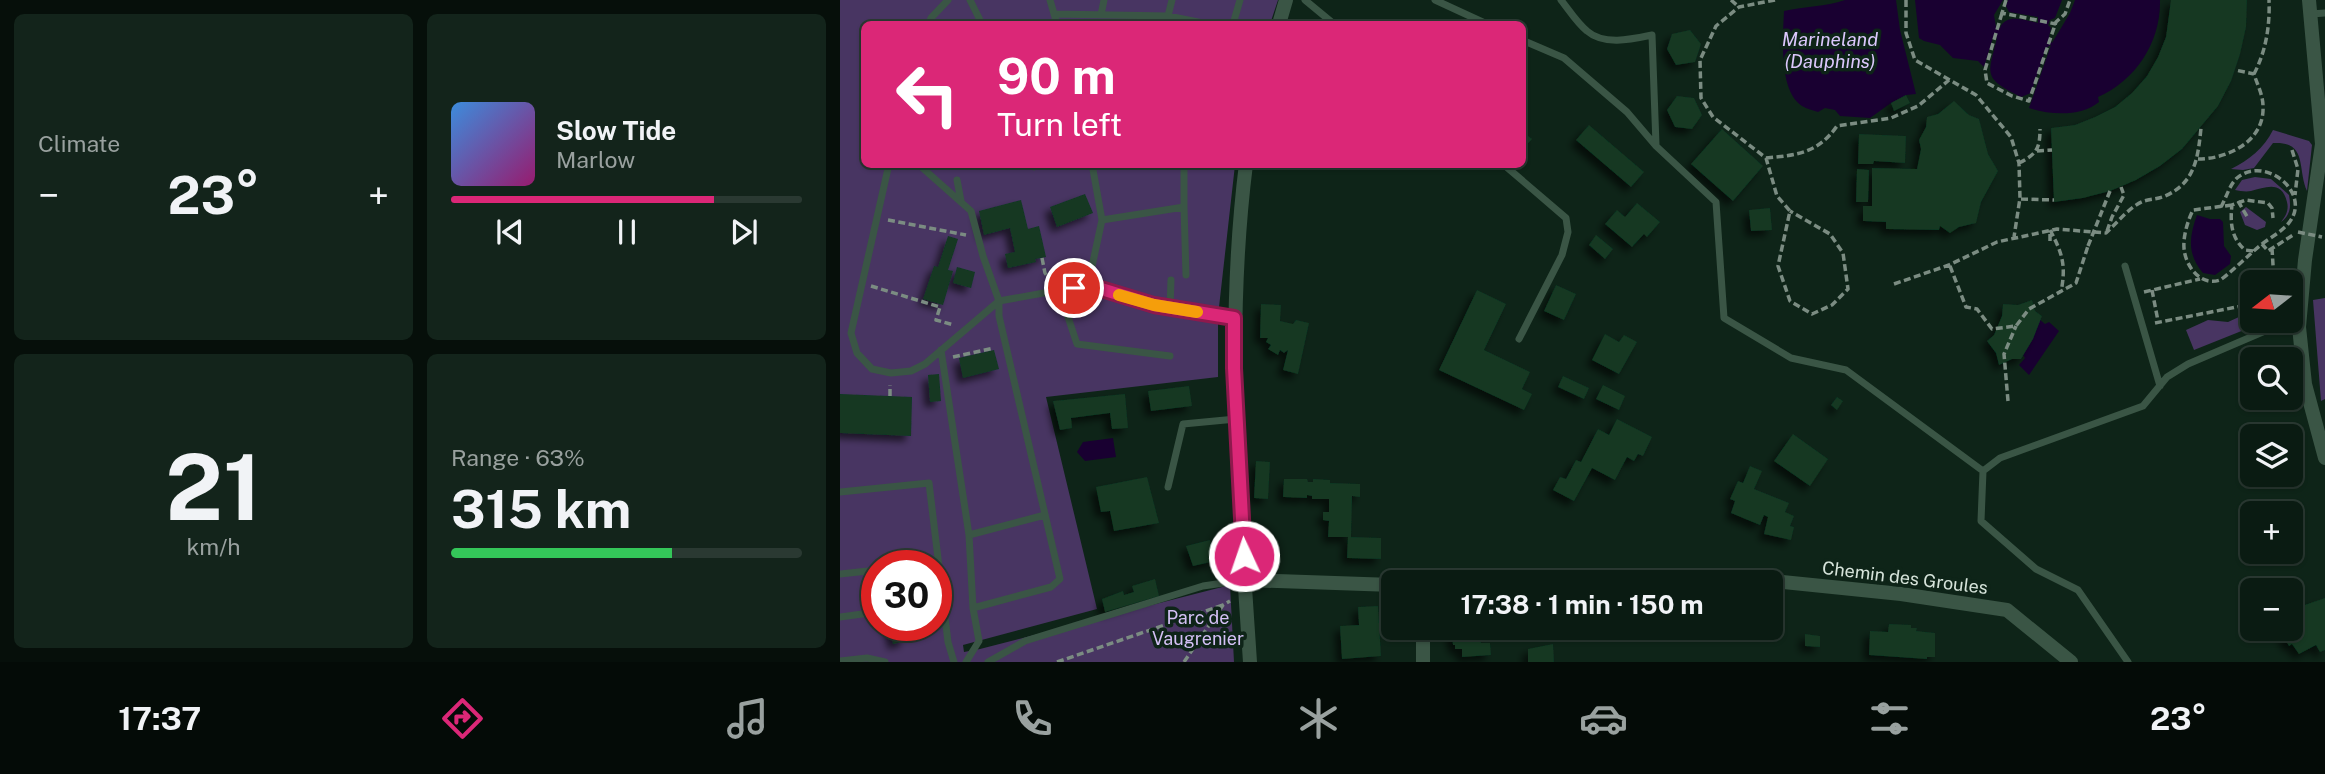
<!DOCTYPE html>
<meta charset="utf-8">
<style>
body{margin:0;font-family:"Public Sans",sans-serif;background:#13241b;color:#f1f3f6;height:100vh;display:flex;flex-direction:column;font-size:26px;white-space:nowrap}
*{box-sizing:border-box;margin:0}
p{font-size:23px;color:#99a19f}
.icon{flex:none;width:38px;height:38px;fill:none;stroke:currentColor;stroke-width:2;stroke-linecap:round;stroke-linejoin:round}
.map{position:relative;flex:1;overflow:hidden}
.details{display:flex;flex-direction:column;gap:14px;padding:14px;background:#060f0a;width:840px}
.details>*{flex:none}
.hud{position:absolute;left:21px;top:21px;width:665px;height:147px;border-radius:10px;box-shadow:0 2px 5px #0004,0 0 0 2px #2a3932;background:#db2777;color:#fff;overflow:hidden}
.needle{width:46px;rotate:253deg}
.buttons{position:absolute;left:1400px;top:270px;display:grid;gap:14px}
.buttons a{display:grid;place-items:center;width:63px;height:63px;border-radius:10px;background:#0a1b12;box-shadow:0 2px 5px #0004,0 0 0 2px #2a3932;font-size:35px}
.speed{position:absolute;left:21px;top:550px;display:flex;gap:14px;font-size:35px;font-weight:700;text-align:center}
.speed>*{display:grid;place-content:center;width:91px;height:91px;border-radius:50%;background:#0a1b12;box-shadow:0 2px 5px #0004,0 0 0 2px #2a3932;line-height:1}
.speed .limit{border:10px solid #d22;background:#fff;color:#111}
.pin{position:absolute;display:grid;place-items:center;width:60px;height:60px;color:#fff;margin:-30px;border:4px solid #fff;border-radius:50%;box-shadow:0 2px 7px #0007}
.me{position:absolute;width:77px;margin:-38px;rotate:357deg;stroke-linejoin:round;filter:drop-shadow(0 0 5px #0008)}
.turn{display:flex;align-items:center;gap:24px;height:147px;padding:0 21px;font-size:32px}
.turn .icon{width:91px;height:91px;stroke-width:2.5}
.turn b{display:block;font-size:49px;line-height:60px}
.big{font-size:52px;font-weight:700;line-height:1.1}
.details .widget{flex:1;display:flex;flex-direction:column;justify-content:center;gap:10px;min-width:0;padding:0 24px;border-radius:10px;background:#13241b}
.details .dial{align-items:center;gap:0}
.dial b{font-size:91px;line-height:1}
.song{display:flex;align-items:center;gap:21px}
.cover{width:84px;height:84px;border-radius:10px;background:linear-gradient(135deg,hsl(210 70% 55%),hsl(320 70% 35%))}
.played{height:7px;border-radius:4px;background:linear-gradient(90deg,#db2777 75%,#2a3932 75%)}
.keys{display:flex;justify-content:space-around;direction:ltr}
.heat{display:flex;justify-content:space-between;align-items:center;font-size:38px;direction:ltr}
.charge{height:10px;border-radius:5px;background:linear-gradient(90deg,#34c759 63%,#2a3932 0)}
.details .tiles{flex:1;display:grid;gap:14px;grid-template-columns:repeat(2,1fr)}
.trip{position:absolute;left:541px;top:570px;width:402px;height:70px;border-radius:10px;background:#0a1b12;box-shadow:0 2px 5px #0004,0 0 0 2px #2a3932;font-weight:700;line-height:70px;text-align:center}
.tabs{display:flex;height:112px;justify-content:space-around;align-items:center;background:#040b07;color:#99a19f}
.tabs .icon{width:49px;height:49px}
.tabs .current{color:#db2777}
.tabs b{font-size:32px;color:#f1f3f6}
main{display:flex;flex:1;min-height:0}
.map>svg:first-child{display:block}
.green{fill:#483562;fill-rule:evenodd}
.water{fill:#190031}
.building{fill:#123924;filter:url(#shadow)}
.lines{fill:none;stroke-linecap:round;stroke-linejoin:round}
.path{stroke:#7b8c82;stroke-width:3.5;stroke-dasharray:7 3.5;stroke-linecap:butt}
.lane{stroke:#3a5545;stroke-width:7}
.street{stroke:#3a5545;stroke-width:14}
.path-bridge{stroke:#7b8c82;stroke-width:3.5;stroke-dasharray:7 3.5;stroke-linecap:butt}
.route-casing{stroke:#8e194d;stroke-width:18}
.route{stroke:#db2777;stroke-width:12}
.slow{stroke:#f59e0b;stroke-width:12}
.labels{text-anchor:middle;stroke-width:7;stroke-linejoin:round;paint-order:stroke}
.street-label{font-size:18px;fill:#d6e3da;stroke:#0e2418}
.park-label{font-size:18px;fill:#d4c0f5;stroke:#0e2418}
.water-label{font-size:19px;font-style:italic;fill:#dbc7fc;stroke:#0e2418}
</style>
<main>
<section class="details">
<div class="tiles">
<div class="widget"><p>Climate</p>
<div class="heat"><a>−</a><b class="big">23°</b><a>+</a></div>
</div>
<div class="widget">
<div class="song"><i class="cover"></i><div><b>Slow Tide</b><p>Marlow</p></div></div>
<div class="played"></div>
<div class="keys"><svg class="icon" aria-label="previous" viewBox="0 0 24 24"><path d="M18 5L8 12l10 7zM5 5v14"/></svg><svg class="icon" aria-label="pause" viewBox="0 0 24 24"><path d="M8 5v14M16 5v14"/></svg><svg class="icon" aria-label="next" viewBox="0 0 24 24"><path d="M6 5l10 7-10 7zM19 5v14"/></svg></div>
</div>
<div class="widget dial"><b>21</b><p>km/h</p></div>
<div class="widget"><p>Range · 63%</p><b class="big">315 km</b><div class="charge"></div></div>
</div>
</section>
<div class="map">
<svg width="1485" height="662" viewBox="0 0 1485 662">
<defs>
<filter id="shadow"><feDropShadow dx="-5.5" dy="5.5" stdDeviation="3.5" flood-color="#0009"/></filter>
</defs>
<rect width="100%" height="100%" fill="#0e2418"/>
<path class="green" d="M0,0H438L430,24H24V164L395,165L378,316V377L206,397L257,609L123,645L124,652L140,649L390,585L394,662H0ZM37,565H96V625H37Z
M1433,130L1469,141L1472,145L1467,191C1457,169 1468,141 1433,143L1414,168L1403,170L1391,169C1409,160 1424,148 1433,130Z
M1415,177L1431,179L1449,195C1451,206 1451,215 1441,222C1446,216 1449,210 1447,202C1442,180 1426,187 1411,191C1406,192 1400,191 1395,190L1402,180Z
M1406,207L1426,222L1425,227L1417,230L1405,225L1400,212Z
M1485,298V399L1481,401L1473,300Z
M1412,311V320H1429L1354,350L1346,330L1368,320L1388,322Z"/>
<path class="water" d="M1005,0H1056L1060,30L1076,94L1066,95L1051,103L1030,118L1000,116L995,110L985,108L978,112C973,110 967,109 962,106C938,90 943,36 944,11C965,6 985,7 1005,0Z
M1075,0H1163L1154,15L1156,27L1160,28C1166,13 1185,20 1198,23V17L1169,12L1166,6L1168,0H1222L1215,18L1210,20L1208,25L1211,28L1209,37L1212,43L1230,13L1235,0H1320C1321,42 1296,80 1258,97L1259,102C1241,117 1210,115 1189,108L1211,45L1206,48L1191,93L1181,97C1142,78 1148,75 1157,38H1153L1144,67L1138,61L1113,58L1100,45L1084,41L1079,38Z
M1357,215L1370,219H1380L1383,222L1384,246L1391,256L1390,264L1375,275L1363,273C1347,254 1349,237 1357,215Z
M1199,319L1205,324L1209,322L1219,331L1189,375L1179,365L1185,358L1181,352Z
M273,438L276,457L245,461L237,452L243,442Z"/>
<path class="building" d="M1331,0H1407L1406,27L1400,54L1391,81L1378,106L1342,149L1320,166L1296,180L1270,191L1243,198L1214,202L1211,128L1235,125L1255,117L1275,107L1292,93L1307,76L1318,57L1326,37Z
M850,30L861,44L855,62L836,65L827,49L832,34Z
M1066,95L1070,103L1054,111L1051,103Z
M837,96L854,98L862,115L852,129L835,127L827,110Z
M1114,101L1129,115L1139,119L1148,154L1158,171L1141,202L1136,223L1119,227L1110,233L1100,226L1099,230L1046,229V222L1023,221V206H1032V168L1077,169L1081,149L1079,140L1086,127L1087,117L1098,114Z
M749,125L804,172L791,187L736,140Z
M882,129L923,166L893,201L851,164Z
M682,131L692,139L682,150Z
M1019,134L1066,136L1065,163L1034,161L1033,164H1018Z
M1017,169L1029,170L1028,202H1016Z
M245,194L253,213L217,227L210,207Z
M181,200L188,229L199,226L206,257L195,259L196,262L168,268L165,254L175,252L170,228L144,235L139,211Z
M797,203L820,222L807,237L804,234L792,247L765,224L777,210L785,217Z
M930,208L932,230L911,231L909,210Z
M756,235L773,249L765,259L749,245Z
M108,236L118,239L108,270L113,271L103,305L83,299L94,266L98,267Z
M117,267L135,272L131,288L113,283Z
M716,285L736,294L724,320L704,311Z
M637,290L666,304L644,350L690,372L682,389L692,394L684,410L599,370Z
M1192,300L1195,311L1202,316L1193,339L1181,359H1172L1159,365L1156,353L1147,341L1154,335L1162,316L1163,304L1178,305Z
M421,304L441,305L440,321L453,324L456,320L469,323L458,374L443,370L448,350L444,353L440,350L438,355L428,349L431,345L426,342L428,338H420Z
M765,334L779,342L784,335L797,342L779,374L752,360Z
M154,350L159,369L123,378L119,358Z
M99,374L101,401L90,402L88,375Z
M723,376L749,388L744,399L718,387Z
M763,385L785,396L779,410L756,399Z
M349,386L352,406L311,411L308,391Z
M0,394L72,397L71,436L0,433Z
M285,394L288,428L272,429L270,413L231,418L232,428L220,430L213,401Z
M997,397L1003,401L997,410L991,405Z
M777,419L812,437L803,456L798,454L794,461L787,457L775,480L752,468L734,501L713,490L720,477L726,479L736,460L741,462L758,429L769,435Z
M953,434L988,459L970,486L934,461Z
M416,461L430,462L428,499L414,498Z
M910,466L922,471L914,489L949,503L945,512L954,516L950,526L954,527L951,540L924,534L928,517L924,515L920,525L891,513L895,501L890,499L898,481L903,483Z
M307,477L319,523L274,531L270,511L261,512L256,487Z
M444,479H467L468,482H473V479L490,480V483L520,484V497L512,496L511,537L541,538V559L507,558L508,537H488L489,521L483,520V512H489V499H472V496L467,495V498L443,497Z
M370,540L375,561L353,566L346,546Z
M315,579L319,596L265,612L262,599L283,591L284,595L294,592L292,586Z
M1485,598V650L1480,652L1476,645L1459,654L1452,644L1449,646L1443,636L1448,634L1445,630L1458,623L1453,609Z
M538,606L541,656L502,659L500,626L519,625L518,607Z
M1049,624L1071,625V628H1077L1076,631L1095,633V657H1087V659L1029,655L1030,631L1048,632Z
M50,625H63L66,641L53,644Z
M611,628H640L641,643H650L651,655L622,657V649H615V645H613Z
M965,634L980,636V647L965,646Z
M713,644L714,662H688V649Z"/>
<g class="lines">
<path class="path" d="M891,0L899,7
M935,0L899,7L876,26L860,60L861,98L873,117L926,158L937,196L950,211L938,266L950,301L972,314L992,305L1008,289L1003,253L990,234L950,211
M1066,0V33L1075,60L1136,95L1171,137L1179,163L1180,198L1174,237
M1166,0L1162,13L1216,24
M1162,13L1145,70L1147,83L1172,96L1189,101L1216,22L1225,14L1230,0
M1414,74C1426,51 1430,26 1429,0
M1452,150L1458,169L1455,195
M1197,151L1212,150
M926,158C958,155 978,153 997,126L1051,118L1078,106L1109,80
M1358,159C1388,159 1425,141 1423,106C1423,95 1417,84 1414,74L1395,70
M1179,163C1197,154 1200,148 1200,129
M120,168L129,164
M1181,199L1214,200
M1398,201L1408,218
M1392,205L1353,210C1348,220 1343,236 1344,248C1345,265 1360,287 1380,280C1385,278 1414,250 1422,244L1428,251L1453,235
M1381,207C1386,198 1390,184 1397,178C1425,154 1474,194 1448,224C1441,232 1430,238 1422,244
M48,220L126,235
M1210,230C1223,254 1226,266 1221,292
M1267,231L1272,217L1284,195L1281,187
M1210,241V232
M1432,248L1434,282
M1413,251L1405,250C1391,238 1390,222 1392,205L1406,200L1428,203L1432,208L1433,218
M202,258L205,273L211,281
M1110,266L1126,307L1137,309L1152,329L1176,326L1189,309L1236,283L1248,246
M1054,284L1109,265L1157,242L1217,229L1266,233C1277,223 1290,206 1304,201C1311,199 1318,199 1325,196C1355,183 1358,158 1361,128
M31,286L100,307L96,320L114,325
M1312,290L1318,321
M1304,292L1360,279
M1315,323L1412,304
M113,357L154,348
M50,396V385
M1168,401L1164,354L1176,326
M217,662L383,605
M344,662L383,605L390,601"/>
<path class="lane" d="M130,0L142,24
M210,0L217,24
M465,0L494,24
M595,0L647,24
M721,0C729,10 737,23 747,31C764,46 793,39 812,35L816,145
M214,14L328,16L368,24
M1471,14L1485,13
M261,15L264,0
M328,16L332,0
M88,24L91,18L108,0
M393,24L400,0
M682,40L724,58L787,112L816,146L876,202L884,318L951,358L1006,370L1143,471
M49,164L11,333L17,353L32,369L51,373L71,371L85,364L159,301L248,285L314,305L394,318
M78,164L131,211L143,256L159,301V316L220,579L211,587L133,608L129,535L101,350
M193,164L194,167
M663,164L726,218L728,232L722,255L679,339
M117,180L121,201
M344,207L346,275
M262,220L344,207V164
M1285,266L1320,386
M248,285L262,220L252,164
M219,290L237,344L330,356
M330,308L331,280
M328,487L343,424L396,419
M0,492L89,483L108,642L114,662
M129,535L205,515
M0,574L37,570
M0,617L37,612
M0,661L27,658L45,662
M126,662L139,641L133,608
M148,662L185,641L363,586L404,580
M1288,662L1238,590L1196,569L1141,521L1143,471L1160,458L1303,406L1327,377L1348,364L1432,328L1459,327"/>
<path class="street" d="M1469,0L1482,144L1465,260L1459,327L1465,384L1485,458
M439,24L446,0
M406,164C385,330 399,496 410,662
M405,580L553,585
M877,583L923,580L1061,594L1167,610L1231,662
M583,628V662"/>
<path class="path-bridge" d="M1458,232L1482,237
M1248,246L1270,191"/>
</g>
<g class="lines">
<defs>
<path id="route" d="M234,288L248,285L314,305L394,318V368L404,556"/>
</defs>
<use href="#route" class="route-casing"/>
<use href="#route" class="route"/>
<path class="slow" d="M279,295L314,305L357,312"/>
</g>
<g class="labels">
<g class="street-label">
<text transform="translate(1065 578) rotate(7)" y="6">Chemin des Groules</text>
</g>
<g class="park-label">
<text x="358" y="624">Parc de<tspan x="358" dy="21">Vaugrenier</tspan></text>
</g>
<g class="water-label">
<text x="990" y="46">Marineland<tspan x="990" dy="22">(Dauphins)</tspan></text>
</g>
</g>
</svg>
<div class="buttons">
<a><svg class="needle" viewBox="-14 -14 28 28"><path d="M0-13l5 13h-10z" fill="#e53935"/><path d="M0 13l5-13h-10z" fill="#99a19f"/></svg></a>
<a><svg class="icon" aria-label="search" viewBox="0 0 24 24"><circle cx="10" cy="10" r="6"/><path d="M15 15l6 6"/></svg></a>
<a><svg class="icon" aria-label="layers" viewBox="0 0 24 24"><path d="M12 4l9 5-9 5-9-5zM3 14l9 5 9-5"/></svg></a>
<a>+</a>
<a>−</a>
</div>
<div class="speed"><div class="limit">30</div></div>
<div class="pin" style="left:234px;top:288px;background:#d93025"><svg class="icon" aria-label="arrive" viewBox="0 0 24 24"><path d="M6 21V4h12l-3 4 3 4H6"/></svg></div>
<svg class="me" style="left:404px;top:556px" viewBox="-20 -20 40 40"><circle r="17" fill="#db2777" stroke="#fff" stroke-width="3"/><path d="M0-11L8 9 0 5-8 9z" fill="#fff"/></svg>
<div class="trip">17:38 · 1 min · 150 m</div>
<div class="hud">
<div class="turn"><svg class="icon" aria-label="left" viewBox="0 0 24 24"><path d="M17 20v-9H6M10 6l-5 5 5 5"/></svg><div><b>90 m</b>Turn left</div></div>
</div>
</div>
</main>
<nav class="tabs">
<b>17:37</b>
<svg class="icon current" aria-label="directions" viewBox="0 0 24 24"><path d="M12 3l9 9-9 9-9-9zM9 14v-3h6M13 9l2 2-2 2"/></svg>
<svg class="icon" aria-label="music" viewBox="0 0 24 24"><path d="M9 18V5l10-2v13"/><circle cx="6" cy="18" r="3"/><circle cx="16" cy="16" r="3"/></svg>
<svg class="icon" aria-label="phone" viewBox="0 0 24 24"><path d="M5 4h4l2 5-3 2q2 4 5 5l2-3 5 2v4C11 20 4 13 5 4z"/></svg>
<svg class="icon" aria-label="climate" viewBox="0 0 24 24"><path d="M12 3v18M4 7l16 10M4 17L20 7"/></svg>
<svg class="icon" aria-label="car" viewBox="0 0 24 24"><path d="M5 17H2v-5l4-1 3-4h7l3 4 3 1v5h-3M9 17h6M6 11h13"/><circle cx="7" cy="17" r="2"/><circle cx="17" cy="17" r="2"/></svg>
<svg class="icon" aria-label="filters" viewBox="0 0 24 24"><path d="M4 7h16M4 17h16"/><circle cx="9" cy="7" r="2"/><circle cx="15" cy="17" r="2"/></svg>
<b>23°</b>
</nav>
